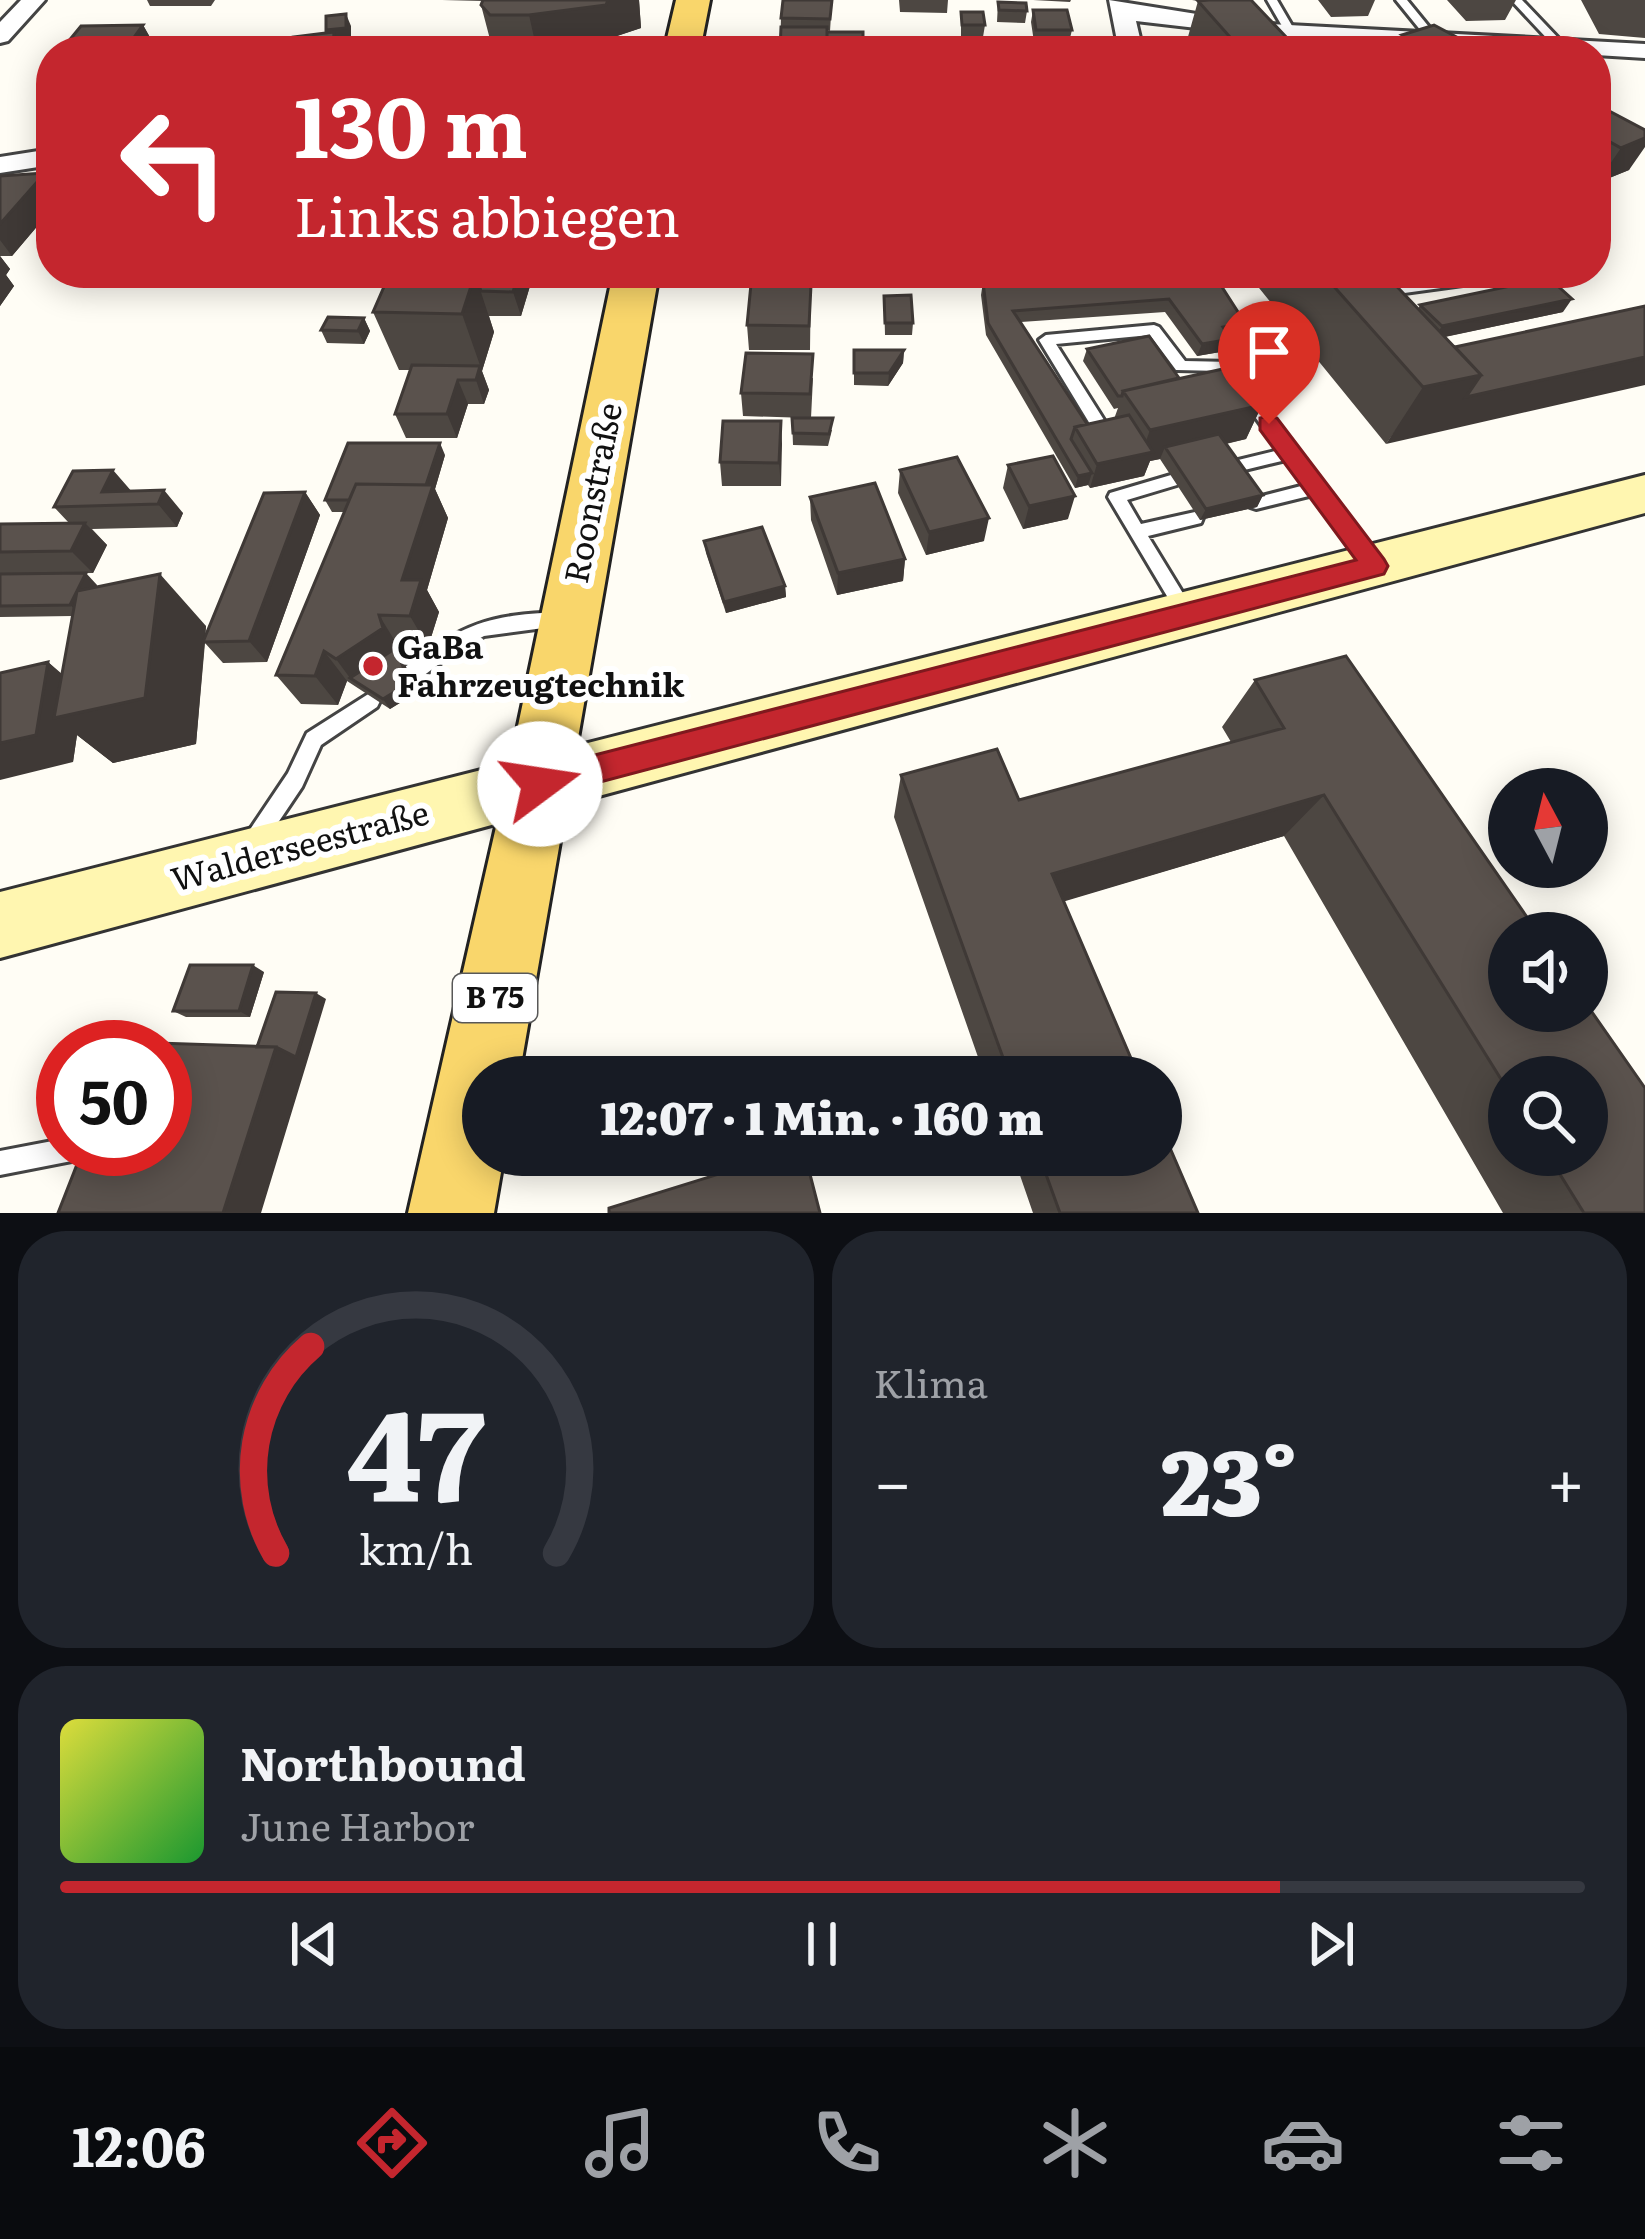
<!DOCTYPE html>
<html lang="de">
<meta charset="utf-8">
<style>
body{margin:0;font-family:Literata,serif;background:#20242c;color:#f1f3f6;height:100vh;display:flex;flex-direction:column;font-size:45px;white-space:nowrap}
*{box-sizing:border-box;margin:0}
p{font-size:39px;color:#9ea1a6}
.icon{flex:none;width:66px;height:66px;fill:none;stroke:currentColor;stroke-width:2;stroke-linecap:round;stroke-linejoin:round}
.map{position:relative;height:1213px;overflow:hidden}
.drawer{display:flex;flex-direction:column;gap:18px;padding:18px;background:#0d0f14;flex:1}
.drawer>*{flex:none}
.banner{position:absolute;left:36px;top:36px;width:1575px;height:252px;border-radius:48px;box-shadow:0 6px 30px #0003;background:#c4262e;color:#fff;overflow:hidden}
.needle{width:78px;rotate:353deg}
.controls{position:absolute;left:1488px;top:768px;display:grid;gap:24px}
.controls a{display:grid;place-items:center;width:120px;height:120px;border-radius:50%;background:#171b24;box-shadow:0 6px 30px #0003;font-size:60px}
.speed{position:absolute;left:36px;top:1020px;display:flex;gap:24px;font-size:60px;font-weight:700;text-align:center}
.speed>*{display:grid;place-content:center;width:156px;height:156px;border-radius:50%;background:#171b24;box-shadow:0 6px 30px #0003;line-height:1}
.speed .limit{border:18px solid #d22;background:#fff;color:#111}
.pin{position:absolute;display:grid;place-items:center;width:102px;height:102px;color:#fff;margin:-123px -51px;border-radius:50% 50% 50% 0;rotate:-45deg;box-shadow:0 0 12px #0007}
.pin .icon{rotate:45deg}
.me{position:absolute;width:132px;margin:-66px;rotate:76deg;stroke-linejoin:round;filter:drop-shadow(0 0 9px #0008)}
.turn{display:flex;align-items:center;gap:42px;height:252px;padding:0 60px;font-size:54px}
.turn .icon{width:156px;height:156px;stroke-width:2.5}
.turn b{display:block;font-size:84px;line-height:102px}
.big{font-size:90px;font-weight:800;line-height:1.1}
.drawer .tile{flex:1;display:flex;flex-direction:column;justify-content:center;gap:18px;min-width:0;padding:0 42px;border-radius:48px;background:#20242c}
.drawer .dial{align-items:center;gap:0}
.dial svg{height:312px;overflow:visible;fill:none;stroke:#363941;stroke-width:7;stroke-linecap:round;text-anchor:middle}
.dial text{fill:#f1f3f6;stroke:none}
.song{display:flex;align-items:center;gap:36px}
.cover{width:144px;height:144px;border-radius:18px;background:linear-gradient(135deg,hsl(60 70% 55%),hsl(130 70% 35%))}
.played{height:12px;border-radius:6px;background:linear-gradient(90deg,#c4262e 80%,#363941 80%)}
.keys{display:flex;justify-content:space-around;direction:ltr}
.heat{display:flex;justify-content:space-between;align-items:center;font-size:66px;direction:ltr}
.drawer .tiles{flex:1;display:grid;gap:18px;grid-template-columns:1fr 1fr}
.tile:last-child{grid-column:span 2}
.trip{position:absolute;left:462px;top:1056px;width:720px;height:120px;border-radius:60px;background:#171b24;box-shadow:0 6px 30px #0003;font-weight:800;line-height:120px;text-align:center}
.menu{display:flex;height:192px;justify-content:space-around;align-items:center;background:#090b0e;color:#9ea1a6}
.menu .icon{width:84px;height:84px}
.menu .selected{color:#c4262e}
.menu b{font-size:54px;color:#f1f3f6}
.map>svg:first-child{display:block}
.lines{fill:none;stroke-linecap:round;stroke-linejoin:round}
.service-casing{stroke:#444;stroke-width:6}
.minor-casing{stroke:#444;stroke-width:6}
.secondary-casing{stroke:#333;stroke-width:6}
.primary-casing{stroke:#222;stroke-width:6}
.service{fill:#fff;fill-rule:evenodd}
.minor{fill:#fff;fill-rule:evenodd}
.secondary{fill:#fff6b0;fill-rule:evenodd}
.primary{fill:#f9d66b;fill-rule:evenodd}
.wall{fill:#4d4742;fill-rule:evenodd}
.shaded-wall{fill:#3f3936}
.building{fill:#5a524d;stroke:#3f3936;stroke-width:3}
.route{fill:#c4262e;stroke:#7f191e;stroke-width:3}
.poi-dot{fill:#c4262e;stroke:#fff;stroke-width:4.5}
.labels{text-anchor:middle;stroke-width:12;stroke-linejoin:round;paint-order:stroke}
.shield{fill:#fff;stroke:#585858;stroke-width:3}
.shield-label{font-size:30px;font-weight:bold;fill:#111}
.street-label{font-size:33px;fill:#111;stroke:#fff}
.poi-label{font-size:33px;font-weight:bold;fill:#111;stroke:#fff;text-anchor:start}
</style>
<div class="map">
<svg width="1645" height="1213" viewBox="0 0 1645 1213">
<rect width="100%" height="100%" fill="#fffdf5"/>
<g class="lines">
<defs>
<path id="service" d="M1267,0H1277L1298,36L1297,38H1289Z
M1396,0H1407L1438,38V42H1430Z
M1511,0H1522L1562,42V46H1554Z
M1338,273H1359L1398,285L1489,273L1521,274L1514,278L1397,294Z
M1154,325L1159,327L1185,361L1231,362L1381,561L1384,566L1381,571H1369L1313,495L1256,509L1250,507L1248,503L1250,499L1305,485L1286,460L1232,473L1226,471L1224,467L1226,463L1279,450L1222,371L1176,370L1150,335L1056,344L1104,420L1096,426L1090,424L1039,340L1046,335Z
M1171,475L1177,477L1179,481L1177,485L1127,500L1141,524L1195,512L1203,518L1201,523L1148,536L1195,613L1192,618H1180L1108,497L1110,493Z
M560,612L566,615L569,620L566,625L484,636L458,650L419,679L412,681L405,679L403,673L405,667C464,624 487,615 560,612Z
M370,693L377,695L380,701L377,707L321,745L302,787L261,848L254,851L247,848L244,841L247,834L288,773L307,733Z
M63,1139V1149H90L87,1158L0,1175V1151Z"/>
<path id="minor" d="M21,0H45L8,41L0,43V22Z
M1109,0L1253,23L1645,44V58L1596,55V51L1318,42L1136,21L1143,51H1119Z
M51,149V165L0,173V157Z"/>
<path id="secondary" d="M1645,475V513L0,958V892Z"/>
<path id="primary" d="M676,0H710L700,51H664Z
M613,273H659L519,1077H483V1155H504L494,1213H408L506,783Z"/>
</defs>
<use href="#service" class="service-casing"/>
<use href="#minor" class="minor-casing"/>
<use href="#secondary" class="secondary-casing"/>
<use href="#primary" class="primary-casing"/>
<use href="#service" class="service"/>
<use href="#minor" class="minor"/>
<use href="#secondary" class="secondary"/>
<use href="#primary" class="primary"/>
</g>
<path class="wall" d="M147,0H215L211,6H150Z
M442,0H639L641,28L617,36L613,48L590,51H495L492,47L481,5L483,1Z
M832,0L830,31L827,30V32H863V51H780L781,18Z
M899,0H948L947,13L900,12Z
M1033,0H1071L1070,2Z
M1192,0H1251L1289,40L1285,51H1184L1198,1Z
M1318,0H1375L1368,16L1331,17Z
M1447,0H1516L1505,20L1466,21Z
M1581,0H1645V38L1599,34Z
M998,2L1027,11L1025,23L997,22Z
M1033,10L1072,30L1069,42H1034L1031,22Z
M961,12L985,25L983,37H961Z
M143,25L156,48L154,51H64L63,48Z
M1402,35L1483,51H1395Z
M1596,104L1645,130L1629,170L1597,183Z
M0,176L51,181V210L12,256H0L10,269L6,275L14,286L0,306Z
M430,273H533V276L521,316H489L494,332L482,371L489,390L484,404H468L457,438H406L395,414L411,370H399L373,312Z
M753,273H811L810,350H749L747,325L754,284Z
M1133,273L1245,323L1240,336L1230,337L1226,351L1197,356L1165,312L1021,322L1087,424L1114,419L1118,408L1114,409L1083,361L1087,349L1262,405L1246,439L1226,444L1263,495L1257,507L1200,520L1160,459L1150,461L1144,476L1090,488L1088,485L1075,488L986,335L981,295L983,282Z
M1260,273H1415L1387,276L1418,309L1420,305L1563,312L1445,337L1455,347L1386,444L1255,283Z
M884,296L913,323L912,335H885Z
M364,318L370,331L364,344L327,343L321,330Z
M854,350H904L903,363L888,386L854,385Z
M813,378L811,418L832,430L828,446L793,445L792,418H807L743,416L741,393Z
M781,421V486H722L720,462Z
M445,455L435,489L448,518L427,590L439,612L428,647L398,646L416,693L390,709L347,681L338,705L301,704L276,675L344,512H332L325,500Z
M1008,465L1068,519L1023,529L1003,488Z
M900,470L984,541L926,555L898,493Z
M131,491L183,513L177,527L92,529L107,545L93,573L0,574V524L69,523L54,507Z
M305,492L320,515L267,662L223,663L205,643L196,744L113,763L77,735L73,762L48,662L62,675L73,616L0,617V574L97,585L96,587L206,626L205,638Z
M810,497L905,559L903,581L837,595L811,520Z
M704,541L785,586L786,597L726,613L706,553Z
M1255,680L1645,1213H1503L1284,836L1063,901L1139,1077H985L894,817L901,775L1019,800L1231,742L1222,727ZM1509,1077L1587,1155H1509Z
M264,972L250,1017H186L173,1011Z
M1013,1155H1161L1198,1213H1033Z"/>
<path class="shaded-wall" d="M608,0H639L641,28L617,36L613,48L590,51H537L529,15Z
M346,14L351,26V40L338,41L341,51H333L326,30Z
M143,25L156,48L154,51H140L137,46L135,36Z
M51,93V109L41,94Z
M1645,138V147L1629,170L1597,183L1621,148Z
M45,173L51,181V210L12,256L0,240V224Z
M0,256L10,269L6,275L14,286L0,306Z
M519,273H533V276L521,316L513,292Z
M475,274L494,332L482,371L462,314Z
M1572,299L1563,312L1434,339L1442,326Z
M364,318L370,331L364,344L358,331Z
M1245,323L1240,336L1218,340L1223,327Z
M1231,339L1226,351L1197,356L1202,344Z
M904,350L903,363L888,386L889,373Z
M1645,357V385L1386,444L1423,387L1481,375Z
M480,366L489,390L484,404L476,380Z
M458,380L468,404L457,438L447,414Z
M1262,405L1246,439L1171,456L1165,447L1160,459L1150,461L1144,476L1090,488L1097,464L1141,455L1150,430Z
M781,421L782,444L781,486L779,463Z
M440,443L445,455L435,489L448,518L427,590L439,612L428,647L410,616L402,580L421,501Z
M113,470L133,493L102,492Z
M1092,473L1088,485L1075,488L1078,476Z
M164,490L183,513L177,527L158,504Z
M305,492L320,515L267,662L249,641Z
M1263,495L1257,507L1200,520L1206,509Z
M1075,496L1068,519L1023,529L1029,506Z
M989,518L984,541L926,555L929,532Z
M85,523L107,545L93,573L71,551Z
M905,559L903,581L837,595L838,573Z
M86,573L97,585L82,616L70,605Z
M160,574L206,626L196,744L113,763L77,735L73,762L0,780V743L48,662L83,692Z
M785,586L786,597L726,613L724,602Z
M379,615L398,646L416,693L390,709L383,699L350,678L336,659Z
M324,651L347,681L338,705L315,676Z
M1324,795L1284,836L1032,911L1052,874Z
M253,965L264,972L250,1017L239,1011Z
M316,993L326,999L307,1062L296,1057Z
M276,1047L307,1062L261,1213H223Z"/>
<path class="building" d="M483,0H608L606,5L529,15H490L481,5Z
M783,0H832L830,19L781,18Z
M1209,0H1251L1289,40L1237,45L1198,1Z
M998,2L1026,3L1027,11L999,10Z
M1033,10H1067L1072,30H1036Z
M961,12H983L985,25H962Z
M346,14V28L326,30V16Z
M143,25L135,36H144L137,46L63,48L81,26Z
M1434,25L1483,51H1431L1402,35Z
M781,27H827V50H780Z
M334,32L333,51H281L282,45L293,44V37Z
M827,32H863V38H827Z
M51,71V93L41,94L46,76Z
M1596,104L1645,130V138L1621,148L1596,134Z
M45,173L0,224V176Z
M390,273L475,274L462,314L373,312Z
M430,273H519L513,292L481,291L475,274Z
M1133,273H1213L1245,323L1223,327L1231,339L1202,344L1169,299L1013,311L1087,424L1075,427L1071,439L1092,473L1078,476L988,323L983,282Z
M1322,273H1384L1481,375L1423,387Z
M1549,278L1572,299L1442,326L1420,305Z
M751,284L811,285L809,326L747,325Z
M911,295L913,323H885L884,296Z
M1645,306V357L1466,397L1481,375L1455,347Z
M328,317L364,318L358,331L321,330Z
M1149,336L1179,378L1123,391L1122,396H1118L1087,349Z
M854,350H904L889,373H854Z
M746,353L813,354L810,394L741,393Z
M412,365L480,366L476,380H458L447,414H395Z
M1232,367L1262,405L1150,430L1123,391Z
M1129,415L1153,452L1097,464L1075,427Z
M792,418H833L829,434L793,433Z
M723,421H781L779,463L720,462Z
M1219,434L1263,495L1206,509L1165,447Z
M348,443H440L426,485L356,484L349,500H325Z
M1053,456L1075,496L1029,506L1008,465Z
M957,457L989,518L929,532L900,470Z
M113,470L102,492L164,490L158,504L54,507L73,471Z
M875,483L905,559L838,573L810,497Z
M356,484L433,485L402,580H421L410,616L379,615L383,628L336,659L324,651L315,676L276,675Z
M305,492L249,641L203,642L264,493Z
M85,523L71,551L0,552V524Z
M762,527L785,586L724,602L704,541Z
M86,573L70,605L0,606V574Z
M160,574L145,698L54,718L77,591Z
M396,648L409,683L383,699L350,678Z
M1346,656L1538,933H1509V1011H1587V1005L1645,1088V1213H1584L1548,1155H1587V1077H1509V1092L1324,795L1052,874L1139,1077H1010L901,775L997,749L1019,800L1284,728L1255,680Z
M48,662L36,735L0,743V673Z
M190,965H253L239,1011H173Z
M276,992L316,993L296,1057L276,1047H257Z
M126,1042L276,1047L223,1213H58L83,1149H165V1047H124Z
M1161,1127L1198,1213H1060L1039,1155H1161Z
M780,1155H805L820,1213H609V1208Z"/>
<path class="route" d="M1269,416L1277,418L1384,559L1388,566L1384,574L540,798L529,794L524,784L529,774L540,769L1356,560L1260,430V418Z"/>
<circle class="poi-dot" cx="373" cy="666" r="12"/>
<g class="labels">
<rect class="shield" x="453" y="974" width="84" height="48" rx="9"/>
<g class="shield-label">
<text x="495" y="1008">B 75</text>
</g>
<g class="street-label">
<text transform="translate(593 493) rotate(-79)" y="12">Roonstraße</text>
<text transform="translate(300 846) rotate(-15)" y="12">Walderseestraße</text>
</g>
<g class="poi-label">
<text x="397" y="659">GaBa<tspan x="397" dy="38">Fahrzeugtechnik</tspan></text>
</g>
</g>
</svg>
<div class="controls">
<a><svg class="needle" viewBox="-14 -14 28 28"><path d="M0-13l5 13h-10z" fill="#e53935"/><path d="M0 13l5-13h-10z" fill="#9ea1a6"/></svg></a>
<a><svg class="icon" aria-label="sound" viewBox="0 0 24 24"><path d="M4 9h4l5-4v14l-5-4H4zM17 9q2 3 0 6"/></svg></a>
<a><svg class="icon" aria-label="search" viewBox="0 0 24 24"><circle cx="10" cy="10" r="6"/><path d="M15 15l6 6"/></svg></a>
</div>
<div class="speed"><div class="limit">50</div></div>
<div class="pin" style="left:1269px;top:424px;background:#d93025"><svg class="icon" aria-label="arrive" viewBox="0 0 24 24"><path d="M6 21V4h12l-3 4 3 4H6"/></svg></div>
<svg class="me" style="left:540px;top:784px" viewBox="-20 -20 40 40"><circle r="19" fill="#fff"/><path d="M0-13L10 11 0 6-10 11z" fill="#c4262e"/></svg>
<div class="trip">12:07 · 1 Min. · 160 m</div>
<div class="banner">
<div class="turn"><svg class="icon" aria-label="left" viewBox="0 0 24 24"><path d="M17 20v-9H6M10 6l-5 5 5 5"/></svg><div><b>130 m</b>Links abbiegen</div></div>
</div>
</div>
<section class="drawer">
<div class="tiles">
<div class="tile dial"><svg viewBox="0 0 100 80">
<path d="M14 69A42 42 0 1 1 86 69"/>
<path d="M14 69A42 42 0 0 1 23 16" stroke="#c4262e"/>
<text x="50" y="56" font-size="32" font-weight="700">47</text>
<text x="50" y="72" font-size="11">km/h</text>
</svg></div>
<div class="tile"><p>Klima</p>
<div class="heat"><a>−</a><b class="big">23°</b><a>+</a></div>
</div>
<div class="tile">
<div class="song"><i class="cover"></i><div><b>Northbound</b><p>June Harbor</p></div></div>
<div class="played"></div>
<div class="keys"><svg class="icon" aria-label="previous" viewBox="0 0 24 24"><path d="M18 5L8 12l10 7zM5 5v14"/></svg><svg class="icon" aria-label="pause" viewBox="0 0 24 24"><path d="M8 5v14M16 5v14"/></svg><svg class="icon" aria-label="next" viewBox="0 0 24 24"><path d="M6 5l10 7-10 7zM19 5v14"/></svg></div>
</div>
</div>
</section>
<nav class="menu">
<b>12:06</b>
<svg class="icon selected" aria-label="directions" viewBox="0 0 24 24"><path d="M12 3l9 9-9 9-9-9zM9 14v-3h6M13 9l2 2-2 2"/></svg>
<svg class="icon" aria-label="music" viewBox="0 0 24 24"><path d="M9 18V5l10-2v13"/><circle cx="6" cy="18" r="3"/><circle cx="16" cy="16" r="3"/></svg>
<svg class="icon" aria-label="phone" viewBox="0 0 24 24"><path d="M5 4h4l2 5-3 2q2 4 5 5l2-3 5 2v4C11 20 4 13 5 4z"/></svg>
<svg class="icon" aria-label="climate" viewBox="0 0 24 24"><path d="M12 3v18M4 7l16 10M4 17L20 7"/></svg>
<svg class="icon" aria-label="car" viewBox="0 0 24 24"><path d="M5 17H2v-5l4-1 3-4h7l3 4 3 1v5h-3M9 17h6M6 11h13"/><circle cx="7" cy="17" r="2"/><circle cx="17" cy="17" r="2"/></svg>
<svg class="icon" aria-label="filters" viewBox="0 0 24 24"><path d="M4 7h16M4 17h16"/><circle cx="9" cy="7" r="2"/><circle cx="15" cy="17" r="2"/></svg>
</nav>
